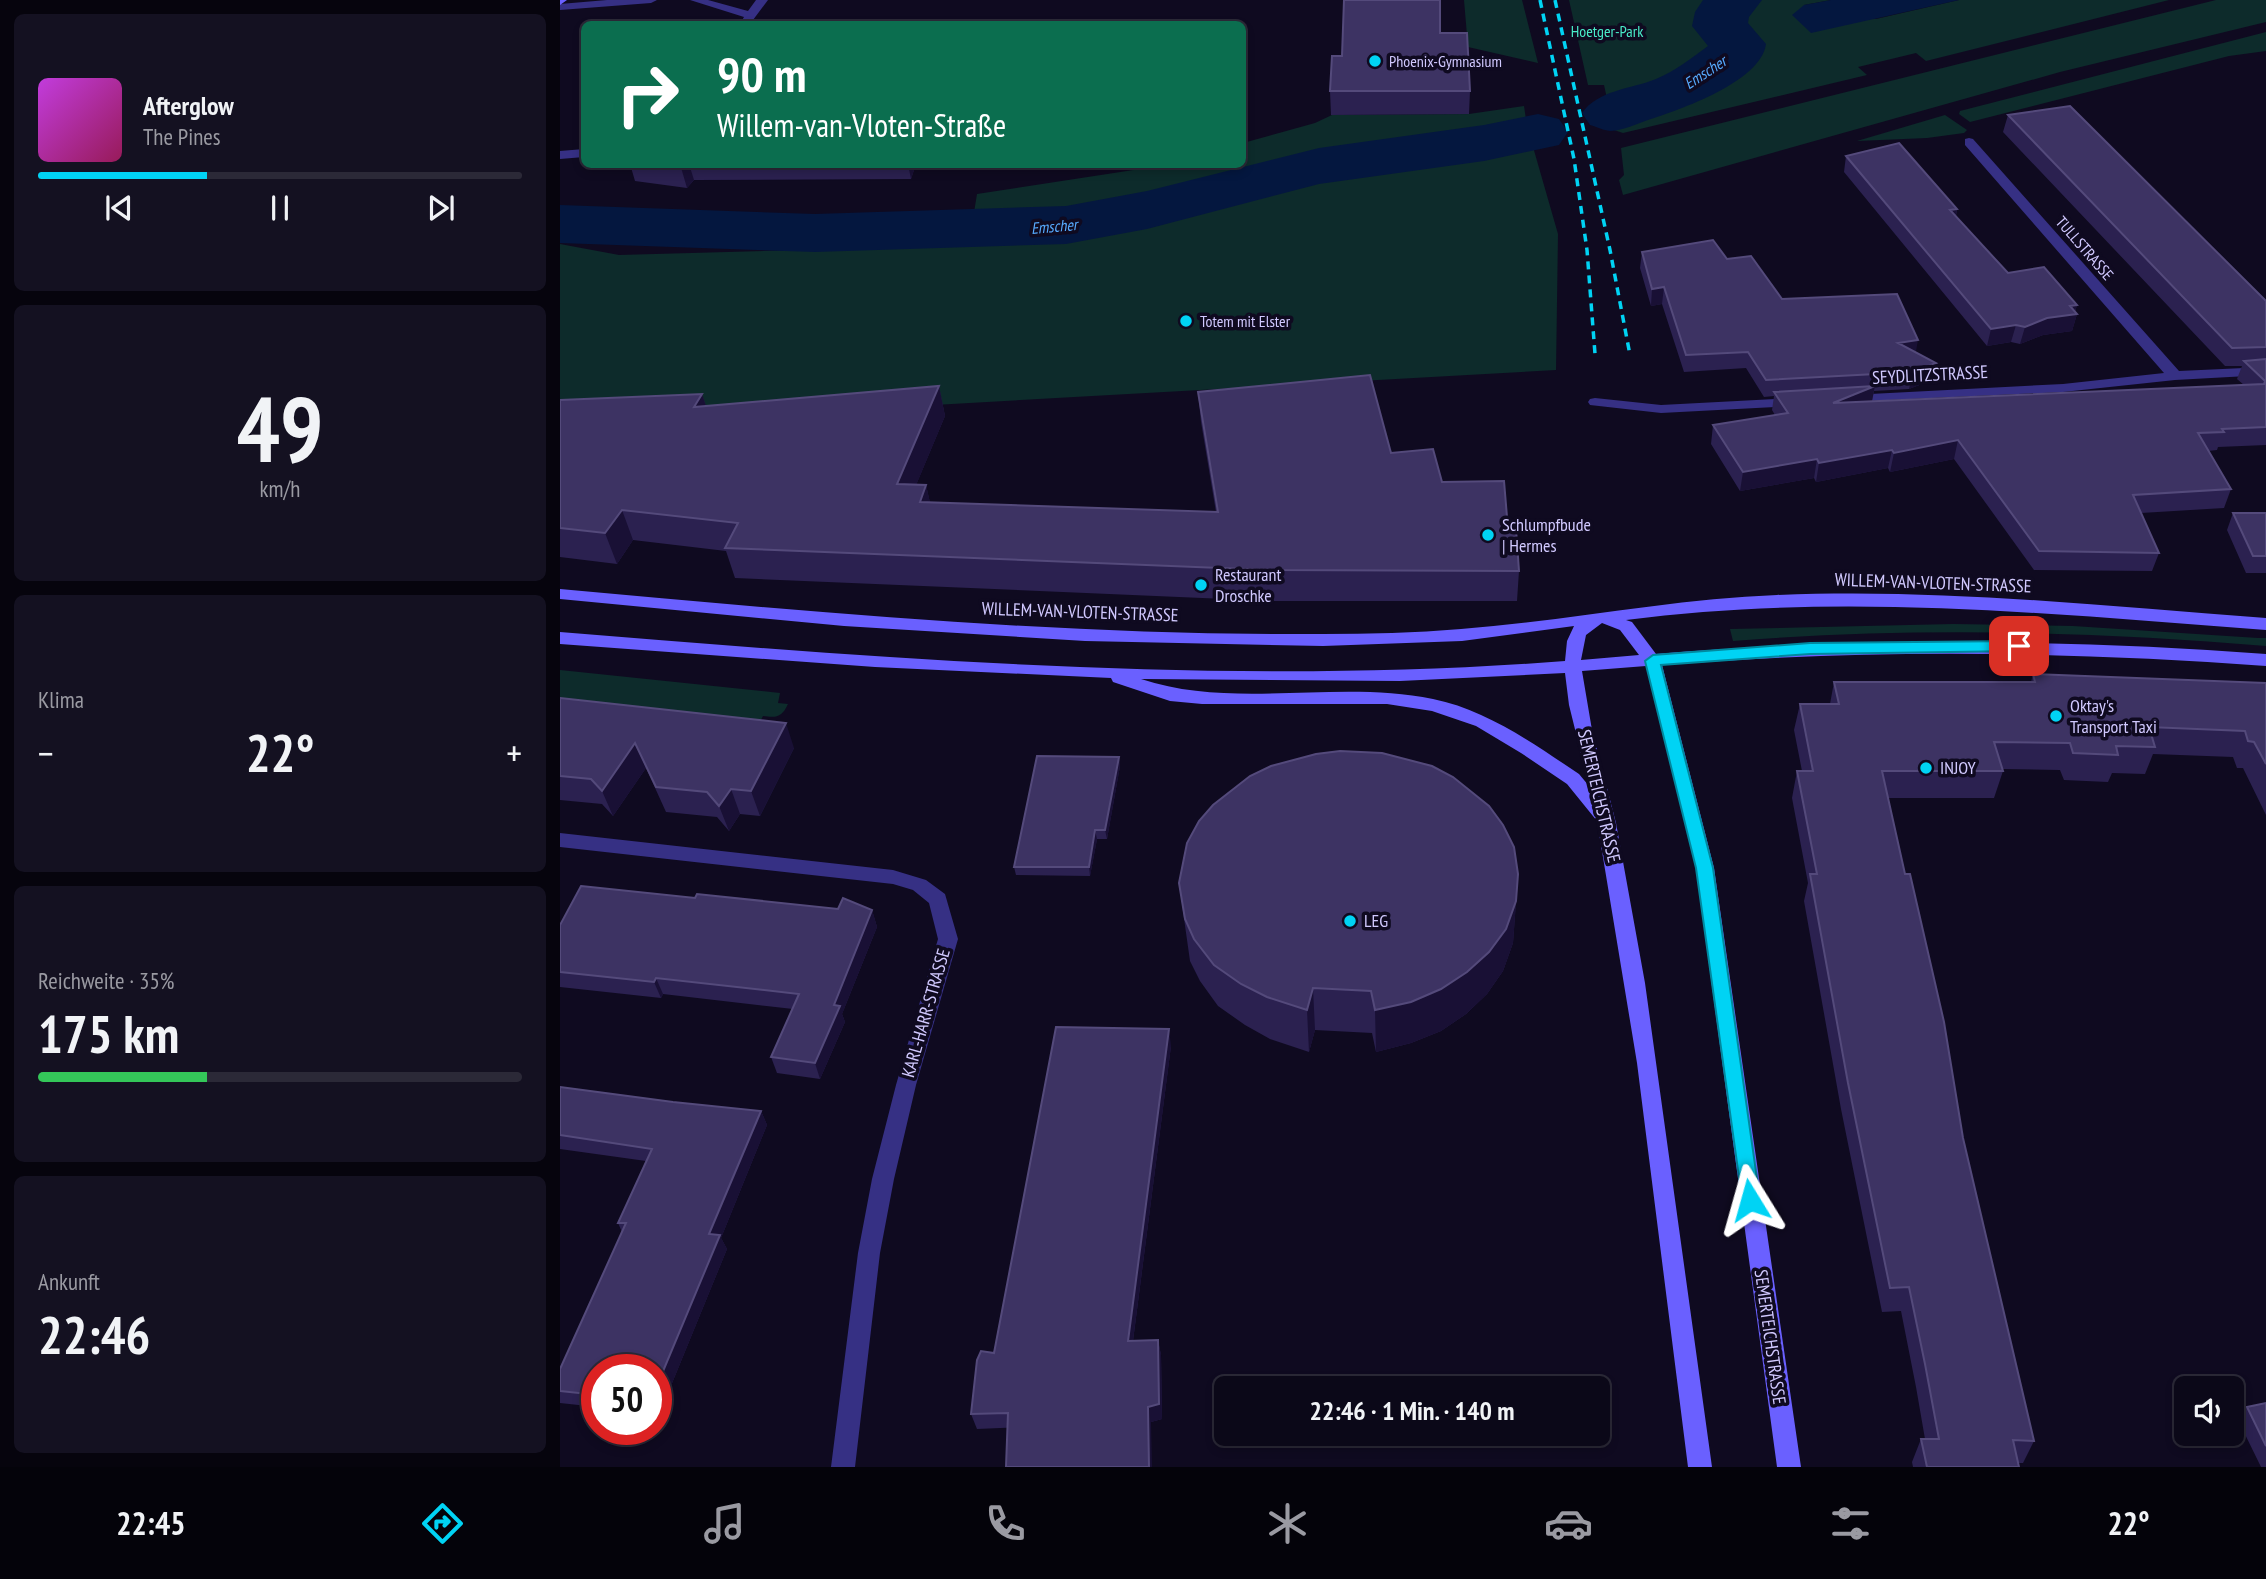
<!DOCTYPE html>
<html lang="de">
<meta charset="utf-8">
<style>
body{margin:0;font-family:"PT Sans Narrow",sans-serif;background:#141121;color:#f1f3f6;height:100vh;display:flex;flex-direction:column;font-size:26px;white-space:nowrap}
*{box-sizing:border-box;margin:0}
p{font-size:23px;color:#9a9aa2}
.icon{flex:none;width:38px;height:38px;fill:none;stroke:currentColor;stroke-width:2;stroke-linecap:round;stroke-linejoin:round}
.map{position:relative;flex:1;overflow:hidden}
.panel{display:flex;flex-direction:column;gap:14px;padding:14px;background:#06040d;width:560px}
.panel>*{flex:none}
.top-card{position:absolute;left:21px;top:21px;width:665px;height:147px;border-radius:10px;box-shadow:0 4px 10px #0003,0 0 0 2px #2b2937;background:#0b6e4f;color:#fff;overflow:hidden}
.controls{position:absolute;left:1614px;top:1376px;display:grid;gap:14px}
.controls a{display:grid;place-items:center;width:70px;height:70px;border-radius:10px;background:#0b0818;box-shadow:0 4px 10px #0003,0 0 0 2px #2b2937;font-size:35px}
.speed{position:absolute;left:21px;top:1354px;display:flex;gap:14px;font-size:35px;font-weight:700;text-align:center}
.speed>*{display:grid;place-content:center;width:91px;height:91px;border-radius:50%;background:#0b0818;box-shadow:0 4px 10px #0003,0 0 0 2px #2b2937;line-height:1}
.speed .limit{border:10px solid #d22;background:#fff;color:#111}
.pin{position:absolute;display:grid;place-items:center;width:60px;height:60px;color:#fff;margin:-30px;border-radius:14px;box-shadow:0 4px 10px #0006}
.me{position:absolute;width:77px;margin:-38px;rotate:352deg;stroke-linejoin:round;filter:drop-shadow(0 0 5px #0008)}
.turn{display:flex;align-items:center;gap:24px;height:147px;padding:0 21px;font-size:32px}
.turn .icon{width:91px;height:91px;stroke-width:2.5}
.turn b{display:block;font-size:49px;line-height:60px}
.big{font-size:52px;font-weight:700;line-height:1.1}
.panel .tile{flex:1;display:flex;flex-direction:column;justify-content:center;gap:10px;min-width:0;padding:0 24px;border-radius:10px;background:#141121}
.panel .dial{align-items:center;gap:0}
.dial b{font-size:91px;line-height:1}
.song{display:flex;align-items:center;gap:21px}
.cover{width:84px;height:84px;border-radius:10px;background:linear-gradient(135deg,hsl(290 70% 55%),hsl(330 70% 35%))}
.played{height:7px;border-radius:4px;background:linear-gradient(90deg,#00d3f4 35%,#2b2937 35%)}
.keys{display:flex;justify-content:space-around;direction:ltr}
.heat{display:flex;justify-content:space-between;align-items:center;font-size:38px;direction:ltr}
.charge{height:10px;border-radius:5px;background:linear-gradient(90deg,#34c759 35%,#2b2937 0)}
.trip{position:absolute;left:654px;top:1376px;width:396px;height:70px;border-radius:10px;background:#0b0818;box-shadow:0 4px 10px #0003,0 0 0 2px #2b2937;font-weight:700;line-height:70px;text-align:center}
.tabs{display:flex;height:112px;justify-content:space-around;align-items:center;background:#04030a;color:#9a9aa2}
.tabs .icon{width:49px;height:49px}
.tabs .on{color:#00d3f4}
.tabs b{font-size:32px;color:#f1f3f6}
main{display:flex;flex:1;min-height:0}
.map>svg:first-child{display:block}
.green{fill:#0d2b2b}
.water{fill:#04173f}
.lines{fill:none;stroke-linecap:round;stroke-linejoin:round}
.river{fill:#04173f;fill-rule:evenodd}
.service{fill:#363084;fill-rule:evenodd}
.minor{fill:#363084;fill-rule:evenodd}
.secondary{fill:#6a60ff;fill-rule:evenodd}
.rail{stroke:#00d3f4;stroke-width:3.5;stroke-dasharray:8 6;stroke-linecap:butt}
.wall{fill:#2b2150}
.shaded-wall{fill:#191035}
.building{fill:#3d3363;stroke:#544a7b;stroke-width:2}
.route{fill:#00d3f4;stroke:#00899f;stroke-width:2}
.poi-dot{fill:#00d3f4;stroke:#0f0a20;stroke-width:2.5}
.labels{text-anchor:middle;stroke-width:7;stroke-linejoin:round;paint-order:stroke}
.far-park-label{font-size:16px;fill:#49ebc8;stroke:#0f0a20}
.far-poi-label{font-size:16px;fill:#d1c9ff;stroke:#0f0a20;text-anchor:start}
.far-water-label{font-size:16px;font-style:italic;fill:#57abff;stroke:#0f0a20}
.far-street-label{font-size:16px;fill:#d1c9ff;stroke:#0f0a20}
.street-label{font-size:18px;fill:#d1c9ff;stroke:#0f0a20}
.poi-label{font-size:18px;fill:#d1c9ff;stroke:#0f0a20;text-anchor:start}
</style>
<main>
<section class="panel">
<div class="tile">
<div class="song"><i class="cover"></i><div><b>Afterglow</b><p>The Pines</p></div></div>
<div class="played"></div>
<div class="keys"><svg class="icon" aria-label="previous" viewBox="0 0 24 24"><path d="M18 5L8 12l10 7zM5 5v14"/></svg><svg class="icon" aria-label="pause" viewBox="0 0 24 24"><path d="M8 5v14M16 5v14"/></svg><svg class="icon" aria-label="next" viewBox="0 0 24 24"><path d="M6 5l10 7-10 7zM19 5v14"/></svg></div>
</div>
<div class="tile dial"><b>49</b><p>km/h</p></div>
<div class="tile"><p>Klima</p>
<div class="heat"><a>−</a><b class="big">22°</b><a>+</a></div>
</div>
<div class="tile"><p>Reichweite · 35%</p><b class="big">175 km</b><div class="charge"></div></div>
<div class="tile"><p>Ankunft</p><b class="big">22:46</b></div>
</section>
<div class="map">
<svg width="1706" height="1467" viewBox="0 0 1706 1467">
<rect width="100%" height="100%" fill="#0f0a20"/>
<path class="green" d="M904,0H962L978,63L908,47Z
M1009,0H1271L1244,5L1316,19L1399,0H1609L1366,61L1356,53L1298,67L1307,75L1063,133L1054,130L1044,85H1028Z
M1656,0H1706V22L1500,72L1063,195L1059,180L1064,175L1061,148Z
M1706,32V51L1669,56L1410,122L1399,114L1400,111Z
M964,106L967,126L998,234L996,370L0,426V244L59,255L391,246L409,243L417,194L606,165L682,164L683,143L755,123L772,115L909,114Z
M1385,115L1407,130L1404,133L1367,138L1297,141Z
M1393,624L1513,626L1698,638H1706V646C1529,631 1351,627 1173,641L1170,629Z
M0,670L220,693L218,703L228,704C222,717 217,718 203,716L189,743L0,722Z"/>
<path class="water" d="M1271,0H1399L1251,33L1232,15L1244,5Z"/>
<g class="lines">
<path class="river" d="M1143,0H1202L1189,17L1188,23L1206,44C1201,82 1119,110 1088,120C1077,124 1063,130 1051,131C1045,131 1037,127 1030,125L1022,113C1038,90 1071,89 1096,79C1115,71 1132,58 1148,46L1132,26L1135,12Z
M978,114L999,119L1008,132L999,145L924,161L759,184L587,229L506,244L255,252L0,243V205L255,214L506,206L587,191L759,148L924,125Z"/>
<path class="service" d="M130,0H148L188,11L196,0H208L190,24H180L184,17Z
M24,149V157L0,159V151Z"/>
<path class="minor" d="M47,0H97L91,3L0,10V4Z
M1409,138L1413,139L1619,371L1706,367V375L1615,380L1503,392L1286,402L1284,399L1286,396L1291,395L1503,384L1604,373L1405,145V139Z
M1035,398L1101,405L1235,398L1242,402L1235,406L1101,413L1030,405L1028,402L1030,399Z
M0,833L333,870L366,880L385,894L398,939L356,1085L334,1179L320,1253L295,1467H271L298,1253L312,1179L336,1085L378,939L369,903L353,890L333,884L0,847Z"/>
<path class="secondary" d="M0,0H7L0,5Z
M0,589C254,612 508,636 763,634C809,634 855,633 901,629C1007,621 1111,599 1217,595C1380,588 1544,606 1706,618V630C1492,614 1280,592 1066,620L1072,622L1096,654C1300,638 1502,639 1706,654V666C1504,651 1304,649 1102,665L1154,868L1241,1467H1217L1136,868L1086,666L1022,671L1032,730L1056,823L1085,983L1152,1467H1128L1077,1063L1037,821L1007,784L961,753L916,726L872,711L827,704H642L610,701L553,682L551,678L315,667L0,644V632C333,659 671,687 1005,661L1007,641L1014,626L902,641L763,646L525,641L284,626L0,599ZM1042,623L1060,630L1079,655L1021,660L1026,635ZM1005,673L1009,705L1029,786L1019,774C974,744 927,710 873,699C777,679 674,710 581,679L840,681Z"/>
<path class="rail" d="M980,0L1014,159L1027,250L1035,354
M995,0L1050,250L1070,355"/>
</g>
<path class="wall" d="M880,33L910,91L909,114L771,115L770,91L782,56Z
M1448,115L1706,301V445L1658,447L1657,450L1648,451L1671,489L1664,508L1581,513L1599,553L1592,571L1474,570L1394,459L1330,472L1328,468L1256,482L1254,478L1180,491L1151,444L1153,425L1215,415L1212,410L1214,396L1204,397L1186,368L1124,372L1102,304L1091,306L1080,268L1082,252L1167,259L1222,299L1356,352L1376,363L1372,380L1349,389L1314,391L1312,402L1684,385L1677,379L1682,366H1665L1443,132Z
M1286,156L1397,209L1396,216L1448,273L1517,305L1515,312L1517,314L1512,331L1483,335L1460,344L1451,342L1427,346L1284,172Z
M70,164H356L351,179L134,180L127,188L75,181Z
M379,386L385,416L356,485H366L370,503L656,512L641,422L638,392L831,453L882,482L948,529L959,571L957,601H712L175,578L166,551L73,540L57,564L0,557V400L142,394L146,406Z
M1673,513H1706V573H1686L1667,530Z
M1473,674L1706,683V815L1683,768H1677L1673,757L1593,754L1585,774L1552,773L1548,782L1504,780L1500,770L1442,769L1443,771L1434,798H1328L1403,1138L1474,1441L1463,1463H1458L1459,1467H1353L1352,1462L1361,1439H1365L1356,1387L1341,1311L1322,1312L1281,1109L1244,901L1248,883L1232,798L1237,771H1242L1234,730L1240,704H1270L1274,682H1471Z
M0,698L234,748L200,816L180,814L169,831L157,817L106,812L86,768L53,816L42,804L0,800Z
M559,757L560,766L547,839H537L530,876L456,875L454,867Z
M958,874L953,943L943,971L927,994L906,1014L881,1031L851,1043L816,1052L812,1033L755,1030L749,1052L710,1039L685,1025L658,1006L640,981L630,961L619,883Z
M278,909L312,910L317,927L282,1014L285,1022L260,1079L217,1073L211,1057L233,1009L103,994L101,998L0,987V925Z
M611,1046L573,1341L598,1340L601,1355L602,1419L591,1422L417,1429L411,1414L434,1353Z
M0,1087L113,1102L201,1111L207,1125L161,1238L167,1249L99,1415H96V1370H37V1407L0,1403V1369L62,1232L58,1223L86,1161L0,1149Z
M1706,1403V1467H1701L1678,1420L1687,1407Z"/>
<path class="shaded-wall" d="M120,164H129L134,180L127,188Z
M348,164H356L351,179Z
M1397,209L1393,226L1390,210Z
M1104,287L1102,304L1091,306L1092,289Z
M1517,305L1514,314H1517L1512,331L1483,335L1460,344L1465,327L1510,306Z
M1456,325L1451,342L1427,346L1431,329Z
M1358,340L1355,357L1338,343Z
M1376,363L1372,380L1349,389L1353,372Z
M379,386L385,416L344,514L337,484Z
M1315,386L1311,405L1273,403Z
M142,394L152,424L134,407Z
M1398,440L1394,459L1330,472L1334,453Z
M1332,450L1328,468L1256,482L1259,463Z
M1257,459L1254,478L1180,491L1183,472Z
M366,485L373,515L360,502Z
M62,510L73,540L57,564L45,533Z
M226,723L234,748L200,816L191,791Z
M75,743L86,768L53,816L42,791Z
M559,757L560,766L547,839L545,830Z
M171,789L180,814L169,831L159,806Z
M535,830L537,839L530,876L529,867Z
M958,874L953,943L943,971L927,994L906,1014L881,1031L851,1043L816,1052L815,1010Z
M312,910L317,927L282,1014L285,1022L260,1079L255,1063L274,1005Z
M96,978L103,994L101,998L94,982Z
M753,988L755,1030L749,1052L747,1010Z
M609,1029L611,1046L571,1356L568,1341Z
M201,1111L207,1125L161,1238L167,1249L99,1415L96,1411V1388L149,1234Z
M598,1340L601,1355L602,1419L591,1422L592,1467H589L588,1407Z"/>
<path class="building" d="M784,0H880V33H907L910,91H770L772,56H782Z
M1510,106L1706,301V347L1672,348L1448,115Z
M1339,143L1397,209L1390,210L1448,273L1484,267L1517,305L1510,306L1517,314L1487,318L1465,327L1456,325L1431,329L1286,156Z
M1153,240L1167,259L1191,256L1222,299L1337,294L1358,340L1338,343L1376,363L1353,372L1206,380L1188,352L1126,355L1104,287L1092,289L1082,252Z
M1706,359V427L1662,429L1664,432L1638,433L1671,489L1573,495L1599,553L1479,551L1398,440L1334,453L1332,450L1259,463L1257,459L1183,472L1153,425L1228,413L1214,392L1315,386L1273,403L1704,384L1705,381L1684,361Z
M810,375L831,453L873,449L882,482L944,481L948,529H956L959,571L710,570L165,548L178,523L62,510L45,533L0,528V400L142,394L134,407L379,386L337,484L366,485L360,502L658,512L638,392Z
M1673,513H1706V556H1693Z
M1473,674L1706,683V764L1694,742L1688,741L1685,731L1589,727L1595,747L1556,746L1558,755L1513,753L1510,743L1434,742L1443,771H1322L1345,874H1350L1384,1022L1403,1138L1474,1441L1453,1440L1459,1467H1367L1361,1439H1379L1365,1364L1349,1287L1330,1288L1288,1083L1250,874H1257L1237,771H1253L1240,704H1279L1274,682H1475Z
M0,698L226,723L191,791L171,789L159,806L147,792L96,787L75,743L42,791L31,779L0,776Z
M780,751L822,753L872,766L893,777L929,806L943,825L954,847L958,874L956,901L946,929L929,952L907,972L881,989L851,1002L815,1010L811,991L753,988L747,1010L707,997L681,984L654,965L634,939L625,919L619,883L627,843L639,821L653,805L690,776L711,766L756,754Z
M477,756L559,757L545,830H535L529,867H454Z
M21,886L135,898L137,894L278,909L283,898L312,910L274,1005L280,1006L255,1063L211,1057L239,994L96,978L94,982L0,972V925Z
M496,1027L609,1029L568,1341L598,1340L599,1404L588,1407L589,1467H446L448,1413L411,1414L417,1360L421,1351L434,1353Z
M0,1087L113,1102L201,1111L149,1234L160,1235L96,1388V1370H37V1395L0,1391V1369L66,1223H58L92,1149L0,1135Z
M1706,1403V1446L1687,1407Z"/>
<path class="route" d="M1459,641L1467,646L1459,651L1250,654L1101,665L1153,868L1200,1200L1197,1206L1190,1208L1183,1206L1136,868L1085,661L1093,655L1250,643Z"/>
<g class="poi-dot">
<circle cx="815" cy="61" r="7"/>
<circle cx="626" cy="321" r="7"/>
<circle cx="928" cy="535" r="7"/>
<circle cx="641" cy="585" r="7"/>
<circle cx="1496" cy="716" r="7"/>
<circle cx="1366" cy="768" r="7"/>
<circle cx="790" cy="921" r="7"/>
</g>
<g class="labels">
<g class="far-park-label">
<text x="1047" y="37">Hoetger-Park</text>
</g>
<g class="far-poi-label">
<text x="829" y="67">Phoenix-Gymnasium</text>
<text x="640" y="327">Totem mit Elster</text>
</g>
<g class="far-water-label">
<text transform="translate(1145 72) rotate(-33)" y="6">Emscher</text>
<text transform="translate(494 226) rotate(-5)" y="6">Emscher</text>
</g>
<g class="far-street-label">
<text transform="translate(1525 248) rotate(49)" y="6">TULLSTRASSE</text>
</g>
<g class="street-label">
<text transform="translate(1370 375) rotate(-3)" y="6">SEYDLITZSTRASSE</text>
<text transform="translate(1373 583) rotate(2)" y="6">WILLEM-VAN-VLOTEN-STRASSE</text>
<text transform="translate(520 612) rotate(2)" y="6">WILLEM-VAN-VLOTEN-STRASSE</text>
<text transform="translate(1039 796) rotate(77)" y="6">SEMERTEICHSTRASSE</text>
<text transform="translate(366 1013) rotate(-74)" y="6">KARL-HARR-STRASSE</text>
<text transform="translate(1210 1337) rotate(82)" y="6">SEMERTEICHSTRASSE</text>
</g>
<g class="poi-label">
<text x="942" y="531">Schlumpfbude<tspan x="942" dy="21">| Hermes</tspan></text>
<text x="655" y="581">Restaurant<tspan x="655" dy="21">Droschke</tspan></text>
<text x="1510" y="712">Oktay's<tspan x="1510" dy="21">Transport Taxi</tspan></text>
<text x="1380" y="774">INJOY</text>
<text x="804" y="927">LEG</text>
</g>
</g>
</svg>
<div class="controls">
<a><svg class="icon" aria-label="sound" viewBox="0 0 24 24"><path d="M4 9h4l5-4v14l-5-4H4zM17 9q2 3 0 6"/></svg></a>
</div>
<div class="speed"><div class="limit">50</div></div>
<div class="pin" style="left:1459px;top:646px;background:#d93025"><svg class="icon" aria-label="arrive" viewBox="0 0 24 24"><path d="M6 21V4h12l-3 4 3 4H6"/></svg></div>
<svg class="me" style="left:1190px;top:1200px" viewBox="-20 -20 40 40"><path d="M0-17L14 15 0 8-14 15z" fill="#00d3f4" stroke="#fff" stroke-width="4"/></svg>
<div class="trip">22:46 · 1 Min. · 140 m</div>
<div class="top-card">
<div class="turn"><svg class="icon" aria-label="right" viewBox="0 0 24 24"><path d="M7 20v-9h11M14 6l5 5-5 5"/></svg><div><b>90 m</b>Willem-van-Vloten-Straße</div></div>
</div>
</div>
</main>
<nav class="tabs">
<b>22:45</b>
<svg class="icon on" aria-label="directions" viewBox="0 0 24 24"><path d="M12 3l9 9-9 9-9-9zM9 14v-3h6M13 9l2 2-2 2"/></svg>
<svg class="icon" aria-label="music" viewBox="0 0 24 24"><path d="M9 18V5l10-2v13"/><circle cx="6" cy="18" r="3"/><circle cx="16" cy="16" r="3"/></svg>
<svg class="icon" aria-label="phone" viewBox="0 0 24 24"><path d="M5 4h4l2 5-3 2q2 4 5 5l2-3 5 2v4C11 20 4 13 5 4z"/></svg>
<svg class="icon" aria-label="climate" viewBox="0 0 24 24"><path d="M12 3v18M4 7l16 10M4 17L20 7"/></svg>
<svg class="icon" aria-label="car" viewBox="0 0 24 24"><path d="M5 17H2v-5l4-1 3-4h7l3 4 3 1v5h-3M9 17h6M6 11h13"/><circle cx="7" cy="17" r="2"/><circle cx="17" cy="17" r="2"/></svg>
<svg class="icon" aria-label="filters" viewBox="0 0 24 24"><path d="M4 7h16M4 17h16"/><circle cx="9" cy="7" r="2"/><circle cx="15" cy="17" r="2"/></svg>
<b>22°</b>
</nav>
